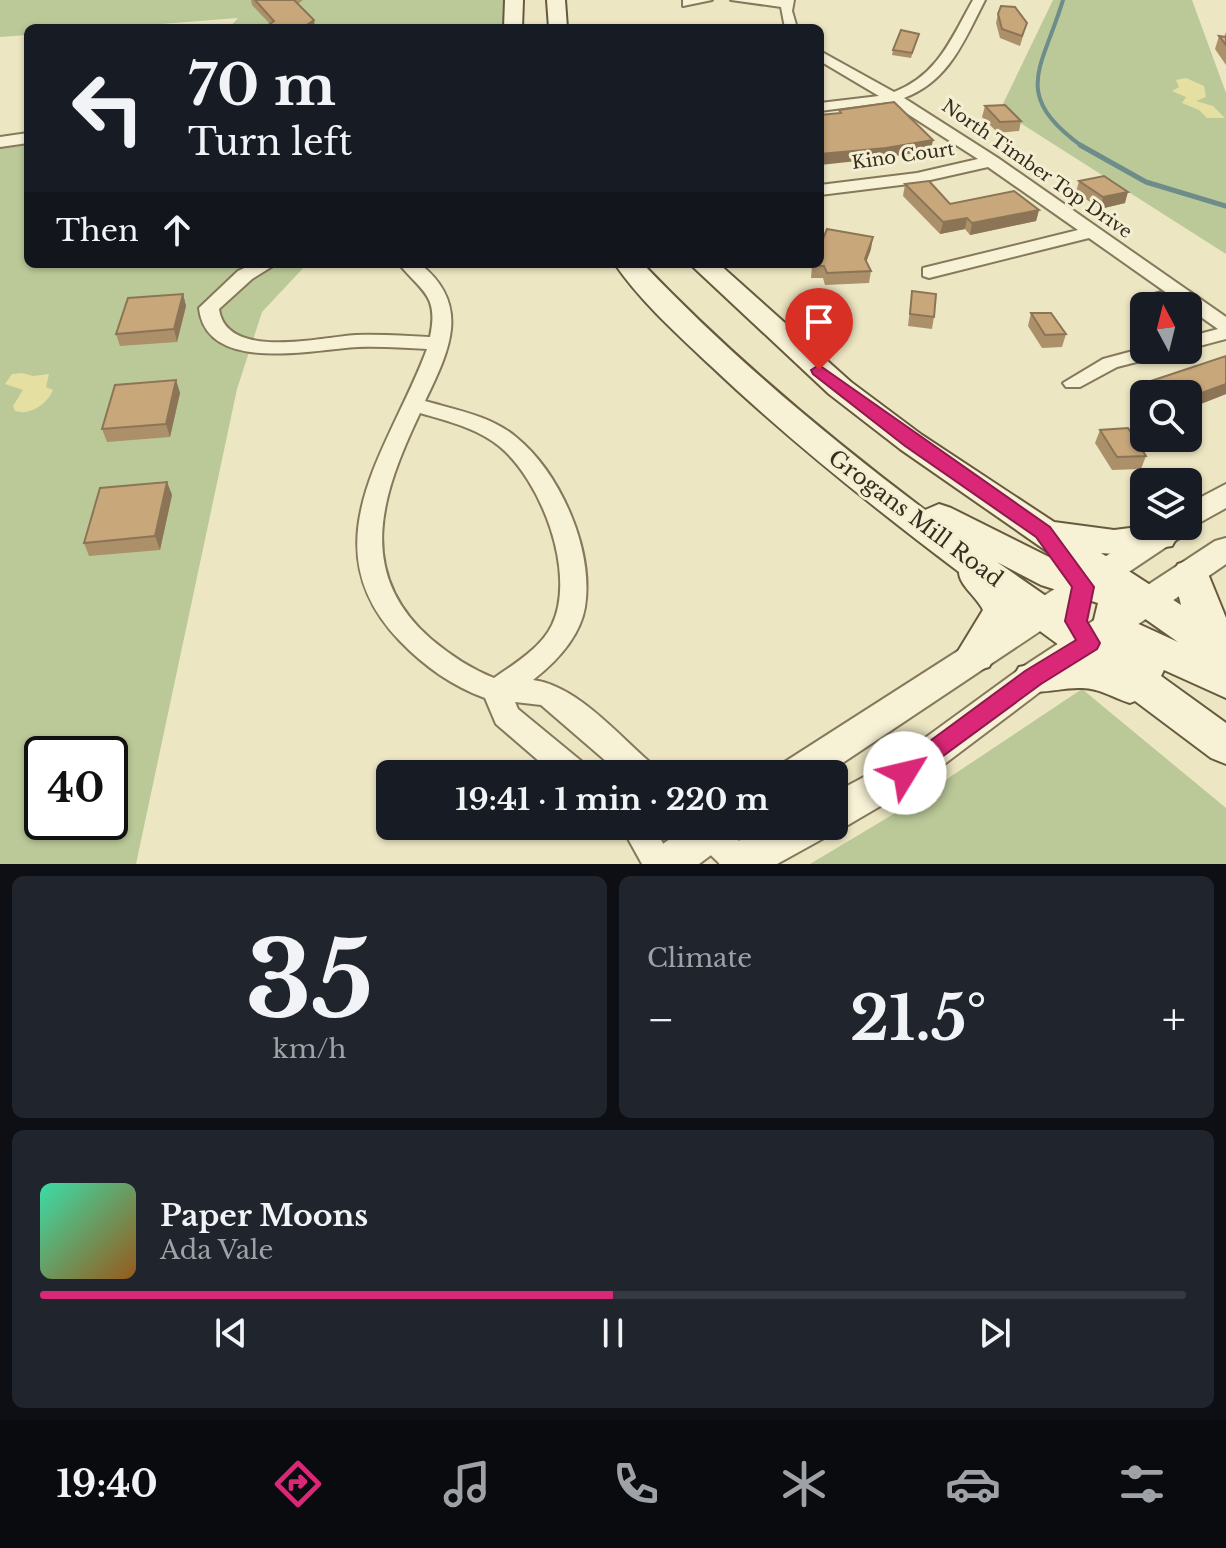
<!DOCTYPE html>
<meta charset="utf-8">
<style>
body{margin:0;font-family:"Libre Baskerville",serif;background:#20242c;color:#f1f3f6;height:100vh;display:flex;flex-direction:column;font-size:30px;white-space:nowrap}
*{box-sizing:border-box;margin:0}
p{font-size:26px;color:#9ea1a6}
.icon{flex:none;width:44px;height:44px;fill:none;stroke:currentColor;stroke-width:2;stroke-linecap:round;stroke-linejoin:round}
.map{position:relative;height:864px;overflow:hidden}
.panel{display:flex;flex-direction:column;gap:12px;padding:12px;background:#0d0f14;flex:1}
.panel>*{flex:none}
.banner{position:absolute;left:24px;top:24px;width:800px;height:244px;border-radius:12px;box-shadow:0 2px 6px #0004;background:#171b24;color:#f1f3f6;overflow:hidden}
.needle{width:52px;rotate:353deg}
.tools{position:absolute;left:1130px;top:292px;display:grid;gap:16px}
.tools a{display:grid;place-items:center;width:72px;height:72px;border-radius:12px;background:#171b24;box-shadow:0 2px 6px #0004;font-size:40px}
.speed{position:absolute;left:24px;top:736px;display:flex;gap:16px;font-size:40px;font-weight:700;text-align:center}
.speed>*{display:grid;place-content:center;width:104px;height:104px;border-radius:50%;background:#171b24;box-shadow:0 2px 6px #0004;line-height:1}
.speed .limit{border:4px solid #111;border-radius:12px;background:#fff;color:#111}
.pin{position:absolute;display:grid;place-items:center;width:68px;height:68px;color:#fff;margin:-82px -34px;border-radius:50% 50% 50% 0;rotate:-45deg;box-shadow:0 0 8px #0007}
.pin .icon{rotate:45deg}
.me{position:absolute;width:88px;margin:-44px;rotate:54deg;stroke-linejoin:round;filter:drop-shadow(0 0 6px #0008)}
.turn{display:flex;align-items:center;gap:28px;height:168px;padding:0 32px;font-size:36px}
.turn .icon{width:104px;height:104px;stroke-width:2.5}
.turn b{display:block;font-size:56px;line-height:68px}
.then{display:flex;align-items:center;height:76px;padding:0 32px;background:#0003;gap:16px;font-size:30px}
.big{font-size:60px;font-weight:700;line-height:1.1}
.panel .widget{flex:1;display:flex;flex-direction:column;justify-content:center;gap:12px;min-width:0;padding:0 28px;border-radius:12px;background:#20242c}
.panel .dial{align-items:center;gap:0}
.dial b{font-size:104px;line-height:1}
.song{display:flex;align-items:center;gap:24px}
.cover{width:96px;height:96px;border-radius:12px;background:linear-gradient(135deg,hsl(160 70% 55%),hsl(30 70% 35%))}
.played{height:8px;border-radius:4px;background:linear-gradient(90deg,#db2777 50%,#363941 50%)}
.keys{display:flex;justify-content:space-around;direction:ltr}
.heat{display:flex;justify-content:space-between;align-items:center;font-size:44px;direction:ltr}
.panel .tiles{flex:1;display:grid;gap:12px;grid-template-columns:1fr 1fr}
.widget:last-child{grid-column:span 2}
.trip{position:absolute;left:376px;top:760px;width:472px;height:80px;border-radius:12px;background:#171b24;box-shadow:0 2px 6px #0004;font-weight:700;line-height:80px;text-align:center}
.dock{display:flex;height:128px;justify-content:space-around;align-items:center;background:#090b0e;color:#9ea1a6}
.dock .icon{width:56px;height:56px}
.dock .active{color:#db2777}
.dock b{font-size:36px;color:#f1f3f6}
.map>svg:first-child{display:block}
.green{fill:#bbc998;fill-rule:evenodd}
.sand{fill:#e6dfa2}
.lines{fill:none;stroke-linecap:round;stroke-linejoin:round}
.stream-far1{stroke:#6d8c8a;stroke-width:4}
.stream{stroke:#6d8c8a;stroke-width:5}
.minor-casing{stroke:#85785b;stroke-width:4}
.tertiary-casing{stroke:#85785b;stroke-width:4}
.secondary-casing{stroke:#67593e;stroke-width:4}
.minor{fill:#f7f2d6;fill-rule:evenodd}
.tertiary{fill:#f7f2d6;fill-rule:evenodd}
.secondary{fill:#f7f2d6;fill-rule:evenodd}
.wall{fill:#ac906a}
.shaded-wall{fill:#8c7556}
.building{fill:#c8a77b;stroke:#8c7556;stroke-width:2}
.route{fill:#db2777;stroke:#8e194d;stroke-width:2}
.labels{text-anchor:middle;stroke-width:6;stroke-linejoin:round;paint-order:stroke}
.far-street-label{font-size:18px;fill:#362d1e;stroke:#f4efd2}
.street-label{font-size:22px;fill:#362d1e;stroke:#f4efd2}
</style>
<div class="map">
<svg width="1226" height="864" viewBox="0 0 1226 864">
<rect width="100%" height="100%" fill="#ece6c3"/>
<path class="green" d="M0,0H508L505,28H229L238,18L109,28H28V35L0,37Z
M1053,0H1192L1226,93V254L1000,110Z
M28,140V264H307L262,312L237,389L136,864H0V145ZM42,754H110V822H42Z
M1082,689L1226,808V864H810L902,809Z"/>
<path class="sand" d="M1186,78L1204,86L1206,97L1196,101L1213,106L1225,118H1207L1199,110L1182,103L1186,97L1172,91L1179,87L1176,80Z
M22,373L33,376L49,374L46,387L53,390C47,404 30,416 15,411L13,406L23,390L5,384L12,374Z"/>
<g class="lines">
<path class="stream-far1" d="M1063,0C1042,70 1010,94 1083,147"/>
<path class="stream" d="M1080,145L1146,182L1226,206"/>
<defs>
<path id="minor" d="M683,0H712L683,6Z
M731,0H794L792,11L797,28H785L781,7Z
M973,0H985C964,41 949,81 904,98L998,158L1226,317V339L1188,349V337L1218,329L1089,238L929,278L923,276V268L1078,230L988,167L917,183L820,195V185L917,173L978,159L889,102L820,111V103L879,96L820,61V51L894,92C938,75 951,39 973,0Z
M28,133V143L0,147V137Z
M253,264H276L252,279L219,309C226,361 321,337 356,335C381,334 406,336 430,337C439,295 422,292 399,264H420C472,305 449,351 425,401C456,410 491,416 516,437C560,473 594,549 585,607C580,637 556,662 533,680C578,686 619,736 653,765L657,774H621L541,705L515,702L518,709L586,765L590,774H554L496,724L485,698C452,686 424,666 400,641C306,544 391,447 427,349C404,348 381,346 358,347C315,349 206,375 199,308L238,271ZM420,413C447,421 477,428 499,446C541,480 577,573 552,625C541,648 514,664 494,678C471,669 450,655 431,639C354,572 382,493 420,413Z
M1144,348L1171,350L1168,354L1117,367L1080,387H1066L1063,383L1103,359Z
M621,826H653L675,864H642Z
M687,826H723L753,854L758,864H720L691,836Z"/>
<path id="tertiary" d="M1226,484V508L1190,528L1187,533L826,774H777L783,763L1153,526H1188V504Z
M1226,538V564L1045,688L918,784L848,825L829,828L824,838L777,864H719C738,822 796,826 834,826V793L892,762L1021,668L1215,541Z
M688,826H740L734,838L699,864H647L653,851Z"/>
<path id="secondary" d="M505,0H523L522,28H504Z
M547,0H565L567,28H549Z
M615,264H643C730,355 824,434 925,510L939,504L951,508L1071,568L900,449L829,394L690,264H719L851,382L922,435L1054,522L1114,530L1146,526L1172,528L1177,537L1172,546L1114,554L1101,553L1181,605L1173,573L1178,564L1191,560L1204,564L1226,618V698L1164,670L1161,676L1226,723V764L1211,758L1135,701L1130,703C1113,698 1100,688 1082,688C1060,687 1040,696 1019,689L1013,678L1019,667L1074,656L1018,615L989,667L975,671L961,667L955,656L983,610C977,597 959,585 959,572C873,507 789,440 711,366C678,335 640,301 615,264ZM997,562L1041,585L1098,603L1092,628ZM1134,611L1178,642L1132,621Z"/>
</defs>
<use href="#minor" class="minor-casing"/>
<use href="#tertiary" class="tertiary-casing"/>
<use href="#secondary" class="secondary-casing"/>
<use href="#minor" class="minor"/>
<use href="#tertiary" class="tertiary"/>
<use href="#secondary" class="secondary"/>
</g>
<path class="wall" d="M251,0H303L270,24L252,5Z
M998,14L1027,23L1020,46L1000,38L996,23Z
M1226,32V65L1215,49L1219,36L1224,37Z
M919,34L911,58L892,55L893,50Z
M985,106L1021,121L1019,131L998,133L982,117Z
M1079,181L1125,203L1100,209L1076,192Z
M905,184L950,204L1039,210L1036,221L970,235L965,229L940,234L903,196Z
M871,249L866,262L871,271L869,283L825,285L823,278H811L812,266Z
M912,291L934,317L932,329L908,326Z
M183,294L186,306L177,342L120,346L116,334Z
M1139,297L1183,306H1144V316L1135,309Z
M1031,313L1066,334L1062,347L1042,348L1028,326Z
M1226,356V394L1188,409V394H1146L1151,381Z
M176,380L180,393L170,437L107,442L102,429Z
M1100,430L1146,456L1141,469L1112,470L1095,443Z
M167,482L172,495L160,550L89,556L84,543Z"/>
<path class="shaded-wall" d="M314,20L315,28H302Z
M933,140L931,150L885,158L820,165V154Z
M1128,192L1125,203L1100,209L1103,197Z
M1039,210L1036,221L970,235L972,223Z
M967,218L965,229L940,234L943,222Z
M873,237L871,249L863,271L865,259Z
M183,294L186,306L177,342L174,329Z
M176,380L180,393L170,437L166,424Z
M1226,384V394L1188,409V398Z
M167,482L172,495L160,550L155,536Z"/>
<path class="building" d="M255,0H294L314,20L302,28H264L274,21Z
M1001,6L1015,7L1027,23L1022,36L1002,29L998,14Z
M901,30L919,34L912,53L893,50Z
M1219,36L1226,37V45Z
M894,102L933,140L886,148L820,154V115L841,113L839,110Z
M1005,105L1021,121L1000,122L985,106Z
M1104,176L1128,192L1103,197L1079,181Z
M929,181L950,204L1014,191L1039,210L972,223L967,218L943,222L905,184Z
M827,229L873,237L865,259L871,271L827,273L824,266H812L813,264H820V247Z
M912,291L936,294L934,317L910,314Z
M1161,291L1183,306H1151L1139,297Z
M183,294L174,329L116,334L128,298Z
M1031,313H1051L1066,334L1045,335Z
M1226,356V384L1188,398V394H1166L1151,381Z
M176,380L166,424L102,429L115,385Z
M1128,428L1146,456L1117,457L1100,430Z
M167,482L155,536L84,543L100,488Z"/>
<path class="route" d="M819,365L1050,527L1094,587L1087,621L1100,643L1097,649L1041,684L905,784L896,781L892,773L896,766L1025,671L1076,640L1065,621L1072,587L1036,537L905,446L813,374L811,370Z"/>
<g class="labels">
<g class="far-street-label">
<text transform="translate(903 156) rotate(-8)" y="6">Kino Court</text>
<text transform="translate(1037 169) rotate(35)" y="6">North Timber Top Drive</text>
</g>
<g class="street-label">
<text transform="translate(916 518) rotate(37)" y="8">Grogans Mill Road</text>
</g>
</g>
</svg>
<div class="tools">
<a><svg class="needle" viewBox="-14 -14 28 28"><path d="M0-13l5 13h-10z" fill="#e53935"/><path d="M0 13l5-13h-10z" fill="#9ea1a6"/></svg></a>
<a><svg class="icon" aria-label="search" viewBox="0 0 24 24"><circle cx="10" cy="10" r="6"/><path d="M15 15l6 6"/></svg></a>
<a><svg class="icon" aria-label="layers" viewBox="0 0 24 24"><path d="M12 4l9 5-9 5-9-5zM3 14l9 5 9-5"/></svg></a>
</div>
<div class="speed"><div class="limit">40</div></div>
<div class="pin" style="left:819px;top:370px;background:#d93025"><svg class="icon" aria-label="arrive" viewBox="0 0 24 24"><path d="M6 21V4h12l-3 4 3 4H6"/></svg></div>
<svg class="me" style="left:905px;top:773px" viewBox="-20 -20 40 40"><circle r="19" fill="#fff"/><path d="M0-13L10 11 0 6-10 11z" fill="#db2777"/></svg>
<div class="trip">19:41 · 1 min · 220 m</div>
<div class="banner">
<div class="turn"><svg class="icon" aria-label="left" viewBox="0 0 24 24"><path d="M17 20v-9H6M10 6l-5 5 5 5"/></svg><div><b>70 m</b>Turn left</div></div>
<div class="then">Then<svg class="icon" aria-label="ahead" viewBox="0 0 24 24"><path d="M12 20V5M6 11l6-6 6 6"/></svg></div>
</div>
</div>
<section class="panel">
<div class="tiles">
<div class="widget dial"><b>35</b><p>km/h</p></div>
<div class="widget"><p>Climate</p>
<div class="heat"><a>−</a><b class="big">21.5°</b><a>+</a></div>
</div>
<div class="widget">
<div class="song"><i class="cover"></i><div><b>Paper Moons</b><p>Ada Vale</p></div></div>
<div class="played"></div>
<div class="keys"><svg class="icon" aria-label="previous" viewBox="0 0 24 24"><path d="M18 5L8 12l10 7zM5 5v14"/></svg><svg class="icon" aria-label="pause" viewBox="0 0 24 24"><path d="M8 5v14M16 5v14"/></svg><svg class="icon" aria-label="next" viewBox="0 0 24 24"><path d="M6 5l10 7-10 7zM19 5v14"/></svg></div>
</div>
</div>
</section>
<nav class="dock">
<b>19:40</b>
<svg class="icon active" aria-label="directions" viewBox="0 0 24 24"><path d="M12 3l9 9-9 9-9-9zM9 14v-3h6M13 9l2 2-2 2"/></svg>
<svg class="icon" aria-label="music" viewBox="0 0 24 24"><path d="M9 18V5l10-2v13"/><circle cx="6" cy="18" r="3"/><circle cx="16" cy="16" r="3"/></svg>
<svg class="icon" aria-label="phone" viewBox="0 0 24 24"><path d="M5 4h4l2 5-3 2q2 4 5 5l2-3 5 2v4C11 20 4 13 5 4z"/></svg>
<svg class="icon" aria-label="climate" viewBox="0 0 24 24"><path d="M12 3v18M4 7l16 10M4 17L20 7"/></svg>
<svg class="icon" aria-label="car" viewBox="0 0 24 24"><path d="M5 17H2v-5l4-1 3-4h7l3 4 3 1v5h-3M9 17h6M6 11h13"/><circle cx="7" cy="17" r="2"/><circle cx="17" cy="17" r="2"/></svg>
<svg class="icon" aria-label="filters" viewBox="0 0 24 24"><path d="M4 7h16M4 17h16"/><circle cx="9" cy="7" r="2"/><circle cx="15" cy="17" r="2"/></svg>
</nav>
